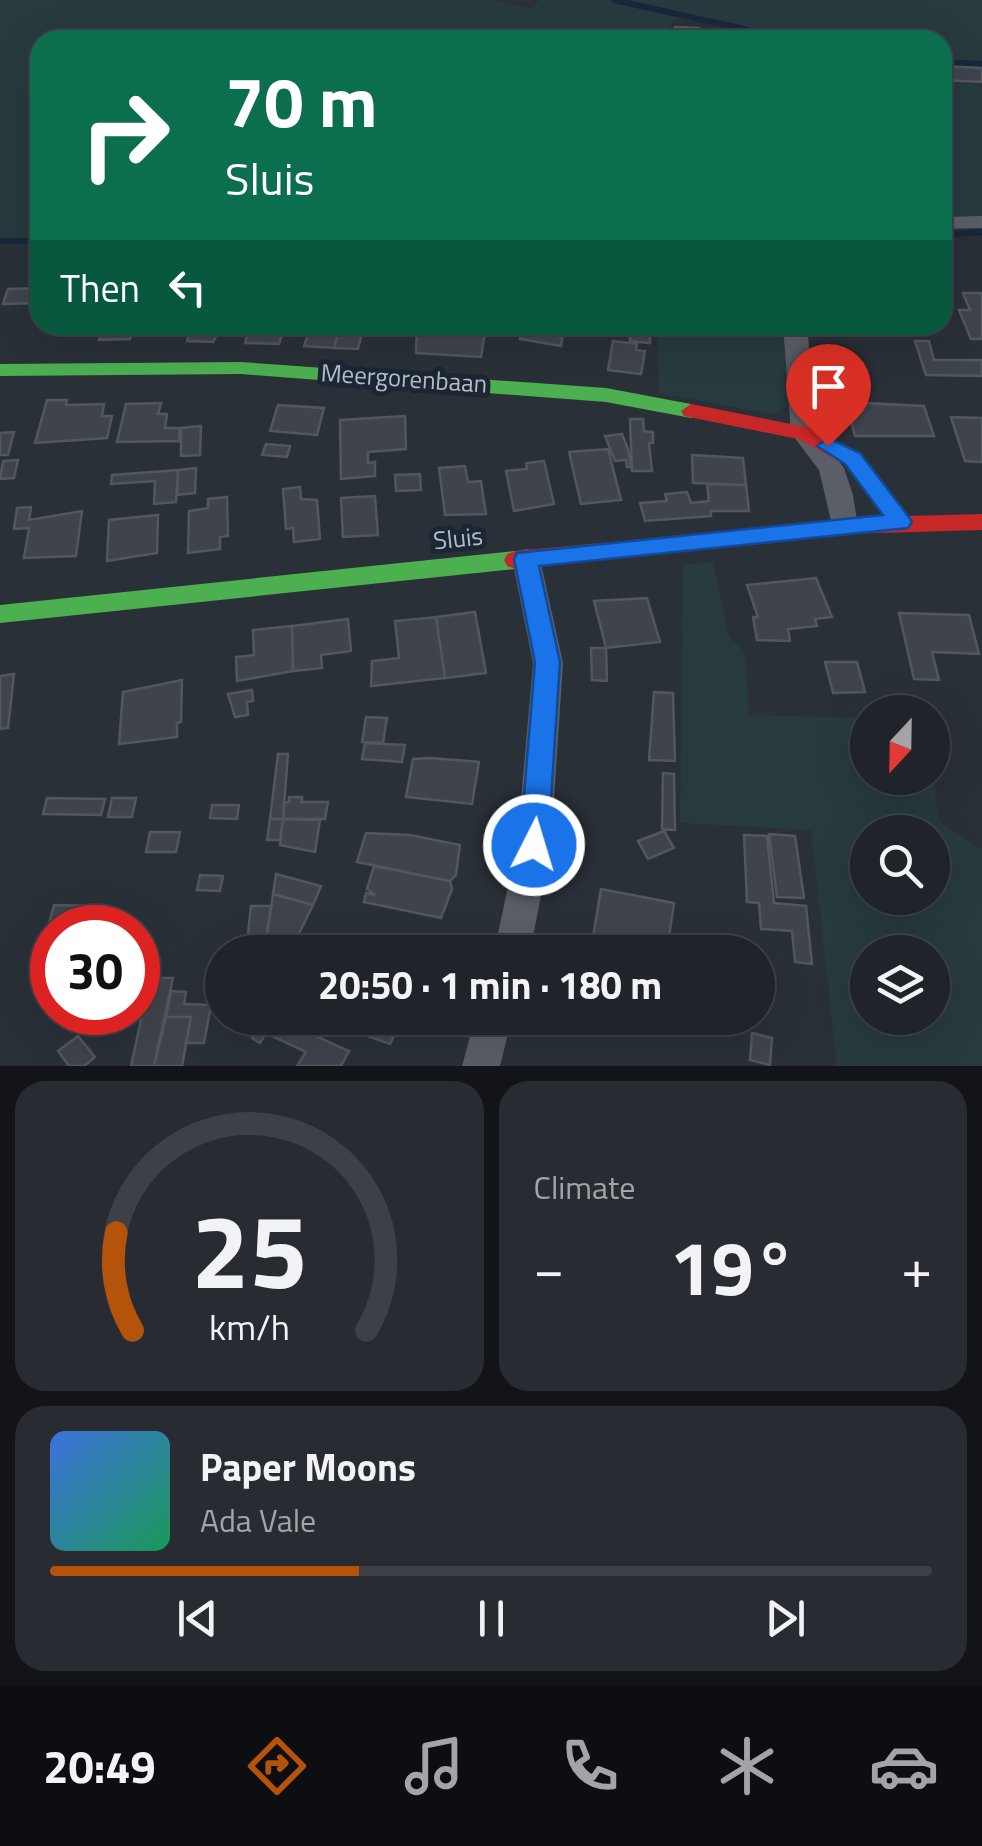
<!DOCTYPE html>
<meta charset="utf-8">
<style>
body{margin:0;font-family:"Titillium Web",sans-serif;background:#282c32;color:#f1f3f6;height:100vh;display:flex;flex-direction:column;font-size:38px;white-space:nowrap}
*{box-sizing:border-box;margin:0}
p{font-size:32px;color:#a2a4a8}
.icon{flex:none;width:55px;height:55px;fill:none;stroke:currentColor;stroke-width:2;stroke-linecap:round;stroke-linejoin:round}
.map{position:relative;height:1066px;overflow:hidden}
.panel{display:flex;flex-direction:column;gap:15px;padding:15px;background:#121417;flex:1}
.panel>*{flex:none}
.hud{position:absolute;left:30px;top:30px;width:922px;height:305px;border-radius:30px;box-shadow:0 10px 40px #0002,0 0 0 2px #3d4147;background:#0b6e4f;color:#fff;overflow:hidden}
.needle{width:65px;rotate:202deg}
.fabs{position:absolute;left:850px;top:695px;display:grid;gap:20px}
.fabs a{display:grid;place-items:center;width:100px;height:100px;border-radius:50%;background:#20242a;box-shadow:0 10px 40px #0002,0 0 0 2px #3d4147;font-size:50px}
.speed{position:absolute;left:30px;top:905px;display:flex;gap:20px;font-size:50px;font-weight:700;text-align:center}
.speed>*{display:grid;place-content:center;width:130px;height:130px;border-radius:50%;background:#20242a;box-shadow:0 10px 40px #0002,0 0 0 2px #3d4147;line-height:1}
.speed .limit{border:15px solid #d22;background:#fff;color:#111}
.pin{position:absolute;display:grid;place-items:center;width:85px;height:85px;color:#fff;margin:-102px -42px;border-radius:50% 50% 50% 0;rotate:-45deg;box-shadow:0 0 10px #0007}
.pin .icon{rotate:45deg}
.me{position:absolute;width:110px;margin:-55px;rotate:5deg;stroke-linejoin:round;filter:drop-shadow(0 0 8px #0008)}
.turn{display:flex;align-items:center;gap:35px;height:210px;padding:0 30px;font-size:45px}
.turn .icon{width:130px;height:130px;stroke-width:2.5}
.turn b{display:block;font-size:70px;line-height:85px}
.then{display:flex;align-items:center;height:95px;padding:0 30px;background:#0003;gap:20px;font-size:38px}
.big{font-size:75px;font-weight:700;line-height:1.1}
.panel .card{flex:1;display:flex;flex-direction:column;justify-content:center;gap:15px;min-width:0;padding:0 35px;border-radius:30px;background:#282c32}
.panel .dial{align-items:center;gap:0}
.dial svg{height:260px;overflow:visible;fill:none;stroke:#3d4147;stroke-width:7;stroke-linecap:round;text-anchor:middle}
.dial text{fill:#f1f3f6;stroke:none}
.song{display:flex;align-items:center;gap:30px}
.cover{width:120px;height:120px;border-radius:15px;background:linear-gradient(135deg,hsl(220 70% 55%),hsl(150 70% 35%))}
.played{height:10px;border-radius:5px;background:linear-gradient(90deg,#b45309 35%,#3d4147 35%)}
.keys{display:flex;justify-content:space-around;direction:ltr}
.heat{display:flex;justify-content:space-between;align-items:center;font-size:55px;direction:ltr}
.panel .tiles{flex:1;display:grid;gap:15px;grid-template-columns:1fr 1fr}
.card:last-child{grid-column:span 2}
.trip{position:absolute;left:205px;top:935px;width:570px;height:100px;border-radius:50px;background:#20242a;box-shadow:0 10px 40px #0002,0 0 0 2px #3d4147;font-weight:700;line-height:100px;text-align:center}
.dock{display:flex;height:160px;justify-content:space-around;align-items:center;background:#0d0e11;color:#a2a4a8}
.dock .icon{width:70px;height:70px}
.dock .active{color:#b45309}
.dock b{font-size:45px;color:#f1f3f6}
.map>svg:first-child{display:block}
.green{fill:#273a3e;fill-rule:evenodd}
.lines{fill:none;stroke-linecap:round;stroke-linejoin:round}
.stream{stroke:#19273c;stroke-width:6}
.building{fill:#3f444c;stroke:#52575f;stroke-width:2.5}
.street{fill:#5a5e66;fill-rule:evenodd}
.fast{fill:#4caf50;fill-rule:evenodd}
.jam{fill:#c62828;fill-rule:evenodd}
.route{fill:#1a73e8;stroke:#114b97;stroke-width:2.5}
.labels{text-anchor:middle;stroke-width:10;stroke-linejoin:round;paint-order:stroke}
.street-label{font-size:25px;fill:#b4bcc9;stroke:#1d2633}
</style>
<div class="map">
<svg width="982" height="1066" viewBox="0 0 982 1066">
<rect width="100%" height="100%" fill="#2a3038"/>
<path class="green" d="M0,0H495L532,9L539,0H982V65L943,63L942,40H769L755,37L748,30L681,16L671,24L669,40H40V240H0Z
M943,82L980,85L982,89V216H943Z
M657,325H784L793,400L778,413H765L659,393Z
M713,562L729,637L745,652L749,715L867,718L868,778H932L939,821L982,850V1066H837L811,830L680,823L683,565ZM868,832H932V898H868ZM868,952H932V1018H868Z"/>
<g class="lines">
<path class="stream" d="M614,0L793,40
M942,62L982,64
M942,235L982,232
M0,241H40"/>
</g>
<path class="building" d="M675,27L699,28L701,40H676Z
M942,66L982,68V82L942,80Z
M40,288V303L3,304L8,289Z
M963,293H982V339H971L959,310H970Z
M74,325H133L130,339L99,340L102,330L72,331Z
M192,325H223L213,342L187,341Z
M250,325H285L279,344L245,343Z
M311,325L340,326L334,348L304,346Z
M337,325H364L358,349L334,348L340,326Z
M417,325H486L481,357L416,353Z
M523,325H564L561,346L520,339Z
M630,325H650V343L630,341Z
M613,341L637,344L636,350L645,351L641,374L608,370Z
M915,341H929L934,360H982V376L926,375Z
M47,400H67L66,405L104,404L102,416H112L107,438L35,443Z
M846,402L924,406L934,436H855Z
M161,403L158,414H167L165,428H180L179,441L117,442L126,404Z
M278,405L324,408L317,435L270,431Z
M405,416L406,449L368,452V463L375,462V476L341,479L340,420Z
M951,417L982,418V462L965,461Z
M630,419H643L644,431L653,432V443H649L652,471H632Z
M201,426L200,455L181,456V428Z
M14,432L8,455H0V433Z
M622,434L628,449L631,467H627L626,460L615,461L605,436Z
M266,444L290,446L287,457L262,455Z
M608,449L621,500L581,504L569,452Z
M692,455L743,458L746,485L693,483Z
M18,460L14,478L0,479L3,461Z
M544,461L554,504L514,511L506,471L527,469L526,463Z
M465,466L468,482L481,481L486,514L445,515L439,468Z
M196,468L195,493L177,495L178,470Z
M178,470L176,502L154,504L155,481L111,484L112,475Z
M420,474L421,490L396,491L395,475Z
M707,484L746,485L749,511H711V516L645,521L640,503L667,501L665,494L687,492L691,503L709,501Z
M300,487L301,499L317,500L320,539L294,542L293,528L286,529L283,489Z
M375,496L378,535L343,537L341,498Z
M227,497L228,536L220,537V549L188,553L189,511L208,508V499Z
M31,507L29,520L82,511L76,556L24,558L29,528L14,529L17,508Z
M158,515L157,553L107,561L109,520Z
M816,578L832,617L815,619L817,626L788,629L790,641L757,640L753,617H758L747,585Z
M647,598L660,642L606,648L594,601Z
M475,612L486,673L445,678L436,617Z
M899,613L969,615L979,654L932,652L939,680L914,679Z
M436,617L445,678L371,686L372,661L399,658L395,621Z
M348,619L351,651L321,655L322,668L293,671L292,626Z
M292,626L293,671L237,681L236,657L254,655L253,630Z
M591,648H606L607,681L592,680Z
M825,662H857L865,692L833,693Z
M14,674L8,728L0,729V676Z
M182,680L181,722L177,723V737L119,744L123,692Z
M252,690L253,701L247,702L248,715L235,717L228,694Z
M654,692L673,693L675,761L649,760Z
M366,717L387,718L383,743L362,742Z
M365,743L405,745L402,762L362,759Z
M278,754H288L283,819H270Z
M430,758L479,762L472,804L406,797L413,759Z
M663,773L674,774L675,830L662,829Z
M289,797H302V802H328L325,819H283L284,803L289,802Z
M47,798L105,799L101,815L43,814Z
M112,798H136L132,817H108Z
M212,805H239L237,819L210,818Z
M270,819H283L280,840H267Z
M283,819L320,820L315,852L280,845Z
M664,831L674,848L648,859L638,841Z
M150,832H180L176,852H146Z
M366,833L410,835L460,845L456,875L450,881L357,862Z
M769,834L795,836L804,898L777,897Z
M744,835L767,836L774,903L806,906L812,964L795,962L792,931L761,929L759,903L747,902Z
M374,866L450,881L452,889L441,918L364,902L366,893L375,895L367,889Z
M276,874L321,886L313,905L273,894Z
M200,875L223,876L220,891L197,890Z
M601,889L674,903L669,937L653,935L651,948L593,937Z
M273,894L313,905L290,952H265Z
M54,905L95,906L90,928H52V973L36,972Z
M251,906H271L264,952H246Z
M373,940L413,952H367Z
M150,978H173L154,1066H131Z
M171,991L186,992L184,1004L211,1005L204,1043H186L191,1017H166Z
M166,1017H191L182,1066H154Z
M255,1018H276L349,1051L341,1066H297L306,1052L266,1033L260,1043L252,1038Z
M317,1018H403L390,1044Z
M579,1018H631L629,1035L578,1024Z
M752,1033L772,1038L770,1065L750,1060Z
M78,1036L95,1057L84,1066H69L58,1051Z"/>
<g class="lines">
<path class="street" d="M982,216V228L942,229V217Z
M783,325H807L817,431L844,468L853,495L858,526L854,533H834L819,470L791,433Z
M526,549L536,552L540,559L563,663L551,845L530,952H494L517,845L533,663L512,559L516,552Z
M475,1018H512L500,1066H462Z"/>
<path class="fast" d="M241,362L606,388L691,404L701,411L691,418L606,402L241,374L0,376V364Z
M515,551L523,554L526,560L523,566L515,569L0,623V605Z"/>
<path class="jam" d="M691,404L811,428L860,454L908,516L982,514V530L844,534L515,569L507,566L504,560L507,554L515,551L884,517L844,464L798,439L684,416L681,411Z"/>
</g>
<path class="route" d="M828,438L860,453L908,516L912,522L908,528L539,566L560,662L548,845L544,854L534,858L524,854L520,845L535,662L514,559L517,553L883,515L845,464L817,446Z"/>
<g class="labels">
<g class="street-label">
<text transform="translate(404 378) rotate(4)" y="9">Meergorenbaan</text>
<text transform="translate(458 538) rotate(-6)" y="9">Sluis</text>
</g>
</g>
</svg>
<div class="fabs">
<a><svg class="needle" viewBox="-14 -14 28 28"><path d="M0-13l5 13h-10z" fill="#e53935"/><path d="M0 13l5-13h-10z" fill="#a2a4a8"/></svg></a>
<a><svg class="icon" aria-label="search" viewBox="0 0 24 24"><circle cx="10" cy="10" r="6"/><path d="M15 15l6 6"/></svg></a>
<a><svg class="icon" aria-label="layers" viewBox="0 0 24 24"><path d="M12 4l9 5-9 5-9-5zM3 14l9 5 9-5"/></svg></a>
</div>
<div class="speed"><div class="limit">30</div></div>
<div class="pin" style="left:828px;top:446px;background:#d93025"><svg class="icon" aria-label="arrive" viewBox="0 0 24 24"><path d="M6 21V4h12l-3 4 3 4H6"/></svg></div>
<svg class="me" style="left:534px;top:845px" viewBox="-20 -20 40 40"><circle r="17" fill="#1a73e8" stroke="#fff" stroke-width="3"/><path d="M0-11L8 9 0 5-8 9z" fill="#fff"/></svg>
<div class="trip">20:50 · 1 min · 180 m</div>
<div class="hud">
<div class="turn"><svg class="icon" aria-label="right" viewBox="0 0 24 24"><path d="M7 20v-9h11M14 6l5 5-5 5"/></svg><div><b>70 m</b>Sluis</div></div>
<div class="then">Then<svg class="icon" aria-label="left" viewBox="0 0 24 24"><path d="M17 20v-9H6M10 6l-5 5 5 5"/></svg></div>
</div>
</div>
<section class="panel">
<div class="tiles">
<div class="card dial"><svg viewBox="0 0 100 80">
<path d="M14 69A42 42 0 1 1 86 69"/>
<path d="M14 69A42 42 0 0 1 9 39" stroke="#b45309"/>
<text x="50" y="56" font-size="32" font-weight="700">25</text>
<text x="50" y="72" font-size="11">km/h</text>
</svg></div>
<div class="card"><p>Climate</p>
<div class="heat"><a>−</a><b class="big">19°</b><a>+</a></div>
</div>
<div class="card">
<div class="song"><i class="cover"></i><div><b>Paper Moons</b><p>Ada Vale</p></div></div>
<div class="played"></div>
<div class="keys"><svg class="icon" aria-label="previous" viewBox="0 0 24 24"><path d="M18 5L8 12l10 7zM5 5v14"/></svg><svg class="icon" aria-label="pause" viewBox="0 0 24 24"><path d="M8 5v14M16 5v14"/></svg><svg class="icon" aria-label="next" viewBox="0 0 24 24"><path d="M6 5l10 7-10 7zM19 5v14"/></svg></div>
</div>
</div>
</section>
<nav class="dock">
<b>20:49</b>
<svg class="icon active" aria-label="directions" viewBox="0 0 24 24"><path d="M12 3l9 9-9 9-9-9zM9 14v-3h6M13 9l2 2-2 2"/></svg>
<svg class="icon" aria-label="music" viewBox="0 0 24 24"><path d="M9 18V5l10-2v13"/><circle cx="6" cy="18" r="3"/><circle cx="16" cy="16" r="3"/></svg>
<svg class="icon" aria-label="phone" viewBox="0 0 24 24"><path d="M5 4h4l2 5-3 2q2 4 5 5l2-3 5 2v4C11 20 4 13 5 4z"/></svg>
<svg class="icon" aria-label="climate" viewBox="0 0 24 24"><path d="M12 3v18M4 7l16 10M4 17L20 7"/></svg>
<svg class="icon" aria-label="car" viewBox="0 0 24 24"><path d="M5 17H2v-5l4-1 3-4h7l3 4 3 1v5h-3M9 17h6M6 11h13"/><circle cx="7" cy="17" r="2"/><circle cx="17" cy="17" r="2"/></svg>
</nav>
